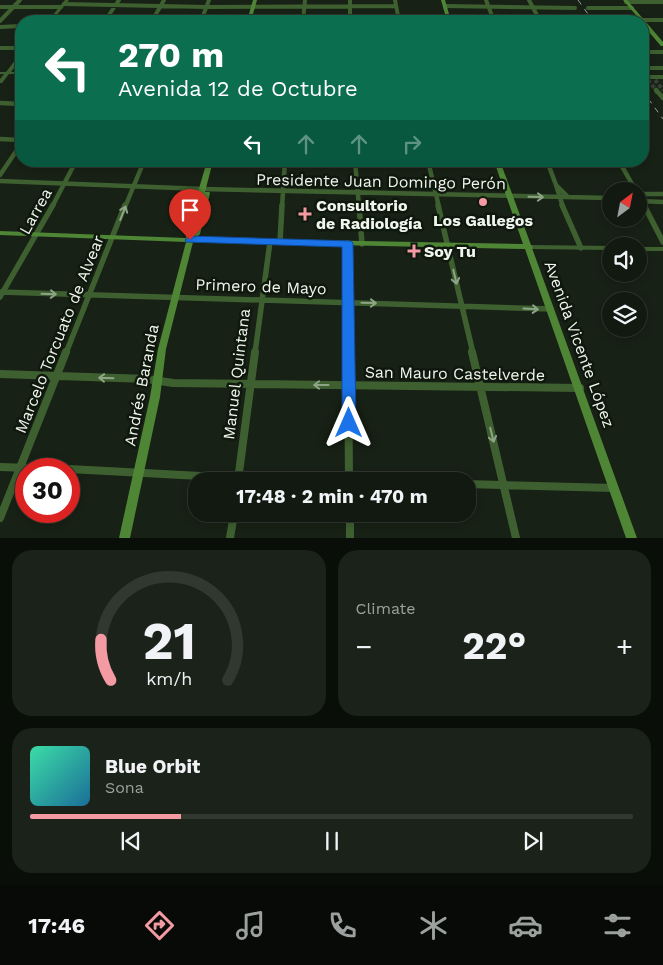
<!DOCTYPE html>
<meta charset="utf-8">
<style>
body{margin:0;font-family:"Work Sans",sans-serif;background:#1b2219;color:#f1f3f6;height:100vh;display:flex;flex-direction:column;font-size:19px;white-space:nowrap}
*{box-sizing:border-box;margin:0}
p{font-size:16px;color:#9ca09f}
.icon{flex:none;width:28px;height:28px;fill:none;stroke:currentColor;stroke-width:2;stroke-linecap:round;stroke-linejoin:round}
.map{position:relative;height:538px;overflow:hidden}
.sheet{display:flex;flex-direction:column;gap:12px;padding:12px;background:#0a0e09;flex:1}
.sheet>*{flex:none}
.hud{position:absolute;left:15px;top:15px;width:634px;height:152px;border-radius:20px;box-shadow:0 2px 8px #0003,0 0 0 1px #313830;background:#0b6e4f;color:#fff;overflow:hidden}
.needle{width:32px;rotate:32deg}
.controls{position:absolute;left:602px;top:182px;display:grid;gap:10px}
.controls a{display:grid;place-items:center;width:45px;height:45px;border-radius:50%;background:#121910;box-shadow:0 2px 8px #0003,0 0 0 1px #313830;font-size:25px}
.speed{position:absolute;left:15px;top:458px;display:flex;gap:10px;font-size:25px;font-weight:700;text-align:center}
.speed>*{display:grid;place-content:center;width:65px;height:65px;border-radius:50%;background:#121910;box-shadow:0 2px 8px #0003,0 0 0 1px #313830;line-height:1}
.speed .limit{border:8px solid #d22;background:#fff;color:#111}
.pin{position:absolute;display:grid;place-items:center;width:42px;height:42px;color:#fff;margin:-51px -21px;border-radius:50% 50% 50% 0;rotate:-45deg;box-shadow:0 0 5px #0007}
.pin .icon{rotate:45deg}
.me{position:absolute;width:55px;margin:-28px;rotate:0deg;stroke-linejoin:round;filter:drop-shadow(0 0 4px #0008)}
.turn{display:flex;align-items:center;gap:18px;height:105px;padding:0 20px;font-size:22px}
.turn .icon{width:65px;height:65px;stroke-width:2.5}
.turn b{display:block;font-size:35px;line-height:42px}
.lanes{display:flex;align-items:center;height:48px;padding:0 20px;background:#0003;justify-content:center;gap:25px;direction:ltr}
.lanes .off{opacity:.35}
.big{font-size:38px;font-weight:700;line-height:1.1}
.sheet .card{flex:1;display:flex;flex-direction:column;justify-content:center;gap:8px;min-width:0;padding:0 18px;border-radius:20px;background:#1b2219}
.sheet .dial{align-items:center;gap:0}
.dial svg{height:130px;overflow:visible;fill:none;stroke:#313830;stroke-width:7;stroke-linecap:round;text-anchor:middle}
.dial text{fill:#f1f3f6;stroke:none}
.song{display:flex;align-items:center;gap:15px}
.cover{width:60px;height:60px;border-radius:8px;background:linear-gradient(135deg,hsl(160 70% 55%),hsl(200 70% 35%))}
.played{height:5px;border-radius:2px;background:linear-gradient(90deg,#f49aa3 25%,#313830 25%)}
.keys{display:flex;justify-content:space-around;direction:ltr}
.heat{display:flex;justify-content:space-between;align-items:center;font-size:28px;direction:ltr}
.sheet .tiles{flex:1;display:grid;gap:12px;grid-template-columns:1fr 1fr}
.card:last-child{grid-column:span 2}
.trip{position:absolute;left:188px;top:472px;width:288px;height:50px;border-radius:20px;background:#121910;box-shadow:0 2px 8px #0003,0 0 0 1px #313830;font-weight:700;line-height:50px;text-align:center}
.tab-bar{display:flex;height:80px;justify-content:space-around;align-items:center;background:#070a06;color:#9ca09f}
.tab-bar .icon{width:35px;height:35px}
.tab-bar .selected{color:#f49aa3}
.tab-bar b{font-size:22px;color:#f1f3f6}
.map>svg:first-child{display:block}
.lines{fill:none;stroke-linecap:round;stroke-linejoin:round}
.minor-tunnel{stroke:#384136;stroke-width:4;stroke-dasharray:4 2;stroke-linecap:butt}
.minor-far3{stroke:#3e6030;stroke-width:4}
.minor-far2{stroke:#3e6030;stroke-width:4.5}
.minor-far1{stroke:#3e6030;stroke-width:5.5}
.minor{stroke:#3e6030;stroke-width:8}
.tertiary{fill:#3e6030;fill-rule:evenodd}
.secondary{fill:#4f8636;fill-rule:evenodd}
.rail{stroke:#9ba399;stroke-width:1;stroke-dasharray:5.5 5.5;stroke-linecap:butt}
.oneway{stroke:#8ea486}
.route{fill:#1a73e8;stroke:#114b97}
.poi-dot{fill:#f49aa3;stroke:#0f180c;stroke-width:2}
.labels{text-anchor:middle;stroke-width:5;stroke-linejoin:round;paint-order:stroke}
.street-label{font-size:16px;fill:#f0f6ee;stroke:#0f180c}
.poi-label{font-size:16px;font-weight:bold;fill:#f0f6ee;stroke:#0f180c;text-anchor:start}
</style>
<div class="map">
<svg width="663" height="538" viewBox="0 0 663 538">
<rect width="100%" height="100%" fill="#182115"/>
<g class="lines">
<path class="minor-tunnel" d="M648,80L656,90
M655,80L663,90"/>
<path class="minor-far3" d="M350,0V21
M395,0L399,21
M486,0L494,21
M529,0L540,21
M626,2H663
M64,4L207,7L396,6
M445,6L575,8
M0,7H61
M588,8H632
M642,20H663
M0,21L20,0
M105,21L119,0
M152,21L164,0
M201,21L209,0
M303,21L305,0
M0,27L21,26
M0,48H21
M642,52H663
M642,68H663
M642,77H663
M656,90L657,92"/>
<path class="minor-far2" d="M656,90L663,98
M0,103L21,104
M0,139L21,140
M355,161L359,207
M428,161L439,207
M547,161L556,185L568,197
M619,161L636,191
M0,175L21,144
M0,181L203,189L611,198
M556,185L563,207
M639,194H663
M640,201L663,202
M642,201L645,207
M52,207L76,161
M125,207L144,161
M282,207L285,161"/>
<path class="minor-far1" d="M359,205L362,244
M438,205L473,353
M562,205L581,248
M644,205L663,242
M280,242L282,205
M347,243L348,353
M0,292L551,309
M0,297L53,205
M66,353L125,205
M255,353L270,242"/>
<path class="minor" d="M348,352L349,481
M472,352L516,538
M0,374L147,379L173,383L580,388
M0,467L59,469
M69,469L238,478L374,481
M238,480L255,352
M466,484L614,488
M350,514V538
M0,518L66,352
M230,538L234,514"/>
<path class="tertiary" d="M65,0H69L52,21H48Z
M19,55H21V59L11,72H21V74H9L2,83H0V79L4,74H0V72H6Z
M527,245H529L613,246H611V250L529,249L526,247Z
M639,247H663V251H639Z"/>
<path class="secondary" d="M253,0H257L251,21H247Z
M441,0H445L451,21H447Z
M623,0H627L663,42V46H661L642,24V21H641Z
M207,161H213L205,192H209L210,193L200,234L196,238L523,244L494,161H500L531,245L533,247L532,248L637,538H626L525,249L193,242L166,349L160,397L130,538H119L150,397L158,349L186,242L0,235V231L186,238V233Z"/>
<path class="rail" d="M578,0L593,21
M642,79H647
M642,90L663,119"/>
</g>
<defs><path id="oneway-shaft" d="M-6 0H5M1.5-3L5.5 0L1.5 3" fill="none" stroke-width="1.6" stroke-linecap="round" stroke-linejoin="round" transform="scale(1.25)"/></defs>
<g class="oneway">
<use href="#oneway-shaft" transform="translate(536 197) rotate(1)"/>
<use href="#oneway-shaft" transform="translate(123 213) rotate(-68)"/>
<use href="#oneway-shaft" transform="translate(455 277) rotate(77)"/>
<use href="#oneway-shaft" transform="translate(49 294) rotate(2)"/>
<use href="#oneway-shaft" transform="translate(369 303) rotate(1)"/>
<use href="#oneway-shaft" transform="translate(531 309) rotate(3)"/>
<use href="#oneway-shaft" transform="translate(106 378) rotate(-178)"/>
<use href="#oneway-shaft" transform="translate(321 385) rotate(-180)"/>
<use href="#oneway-shaft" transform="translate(492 435) rotate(76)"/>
</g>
<path class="route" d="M190,236L351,241L353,243L356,423L354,428L349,430L344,428L342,423V247L186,242L185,240Z"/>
<g class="poi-dot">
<circle cx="483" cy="202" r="5"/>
<path d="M302.5 206.5h5v5h5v5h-5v5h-5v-5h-5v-5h5z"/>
<path d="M411.5 243.5h5v5h5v5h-5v5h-5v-5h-5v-5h5z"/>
</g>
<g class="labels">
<g class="street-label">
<text transform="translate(381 181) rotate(1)" y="6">Presidente Juan Domingo Perón</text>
<text transform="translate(35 211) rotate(-61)" y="6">Larrea</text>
<text transform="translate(261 286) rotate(2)" y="6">Primero de Mayo</text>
<text transform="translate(59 334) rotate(-68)" y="6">Marcelo Torcuato de Alvear</text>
<text transform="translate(580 344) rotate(70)" y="6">Avenida Vicente López</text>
<text transform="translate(455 373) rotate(1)" y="6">San Mauro Castelverde</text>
<text transform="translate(236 374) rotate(-83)" y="6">Manuel Quintana</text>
<text transform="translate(141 385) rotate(-79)" y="6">Andrés Baranda</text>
</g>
<g class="poi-label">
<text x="316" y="211">Consultorio<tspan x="316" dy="18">de Radiología</tspan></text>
<text x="483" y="226" text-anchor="middle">Los Gallegos</text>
<text x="424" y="257">Soy Tu</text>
</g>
</g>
</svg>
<div class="controls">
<a><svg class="needle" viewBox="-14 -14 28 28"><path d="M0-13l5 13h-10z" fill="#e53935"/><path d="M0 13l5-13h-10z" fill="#9ca09f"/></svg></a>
<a><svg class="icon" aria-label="sound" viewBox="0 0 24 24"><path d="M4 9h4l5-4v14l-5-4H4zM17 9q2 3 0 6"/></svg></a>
<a><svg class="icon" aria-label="layers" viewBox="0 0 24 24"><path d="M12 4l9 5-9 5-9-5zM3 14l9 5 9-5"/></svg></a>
</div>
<div class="speed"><div class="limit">30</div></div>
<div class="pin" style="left:190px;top:240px;background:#d93025"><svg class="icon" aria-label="arrive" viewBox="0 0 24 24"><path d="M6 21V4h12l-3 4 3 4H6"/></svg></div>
<svg class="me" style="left:349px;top:423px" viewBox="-20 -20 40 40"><path d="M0-17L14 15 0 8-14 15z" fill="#1a73e8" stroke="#fff" stroke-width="4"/></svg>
<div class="trip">17:48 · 2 min · 470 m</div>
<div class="hud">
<div class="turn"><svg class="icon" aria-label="left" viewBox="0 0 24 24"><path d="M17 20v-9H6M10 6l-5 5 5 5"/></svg><div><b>270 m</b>Avenida 12 de Octubre</div></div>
<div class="lanes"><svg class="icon" aria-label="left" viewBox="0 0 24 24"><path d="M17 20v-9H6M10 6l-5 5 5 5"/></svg><svg class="icon off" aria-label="ahead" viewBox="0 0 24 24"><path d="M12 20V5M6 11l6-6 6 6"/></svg><svg class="icon off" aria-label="ahead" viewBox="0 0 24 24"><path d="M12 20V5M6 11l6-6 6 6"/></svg><svg class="icon off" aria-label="right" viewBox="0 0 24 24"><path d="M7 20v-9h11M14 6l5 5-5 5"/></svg></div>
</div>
</div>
<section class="sheet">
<div class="tiles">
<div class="card dial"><svg viewBox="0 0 100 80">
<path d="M14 69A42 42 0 1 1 86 69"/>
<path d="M14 69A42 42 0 0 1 8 44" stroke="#f49aa3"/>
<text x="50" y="56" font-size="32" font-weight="700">21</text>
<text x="50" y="72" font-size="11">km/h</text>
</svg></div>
<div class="card"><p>Climate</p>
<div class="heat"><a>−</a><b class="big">22°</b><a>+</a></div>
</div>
<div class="card">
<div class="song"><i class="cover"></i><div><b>Blue Orbit</b><p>Sona</p></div></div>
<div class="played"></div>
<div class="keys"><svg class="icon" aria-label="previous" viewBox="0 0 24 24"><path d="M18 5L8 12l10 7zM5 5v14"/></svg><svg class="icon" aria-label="pause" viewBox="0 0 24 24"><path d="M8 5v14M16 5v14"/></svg><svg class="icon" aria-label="next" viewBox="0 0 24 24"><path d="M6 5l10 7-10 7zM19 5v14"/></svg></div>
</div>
</div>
</section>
<nav class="tab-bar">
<b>17:46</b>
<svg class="icon selected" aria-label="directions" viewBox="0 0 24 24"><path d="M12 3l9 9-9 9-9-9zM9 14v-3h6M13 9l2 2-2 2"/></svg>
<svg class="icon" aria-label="music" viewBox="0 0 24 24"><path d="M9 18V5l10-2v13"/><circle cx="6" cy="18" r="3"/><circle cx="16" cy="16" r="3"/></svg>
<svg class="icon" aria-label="phone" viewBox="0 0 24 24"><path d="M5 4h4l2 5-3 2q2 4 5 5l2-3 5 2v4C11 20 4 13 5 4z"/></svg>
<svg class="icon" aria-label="climate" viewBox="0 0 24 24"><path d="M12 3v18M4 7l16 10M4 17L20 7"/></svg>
<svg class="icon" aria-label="car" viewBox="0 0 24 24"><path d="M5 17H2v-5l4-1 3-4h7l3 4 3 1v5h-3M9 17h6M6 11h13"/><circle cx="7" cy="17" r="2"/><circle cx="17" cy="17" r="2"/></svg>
<svg class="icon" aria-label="filters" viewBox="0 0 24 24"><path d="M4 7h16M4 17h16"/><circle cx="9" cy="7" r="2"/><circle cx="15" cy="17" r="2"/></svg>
</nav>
